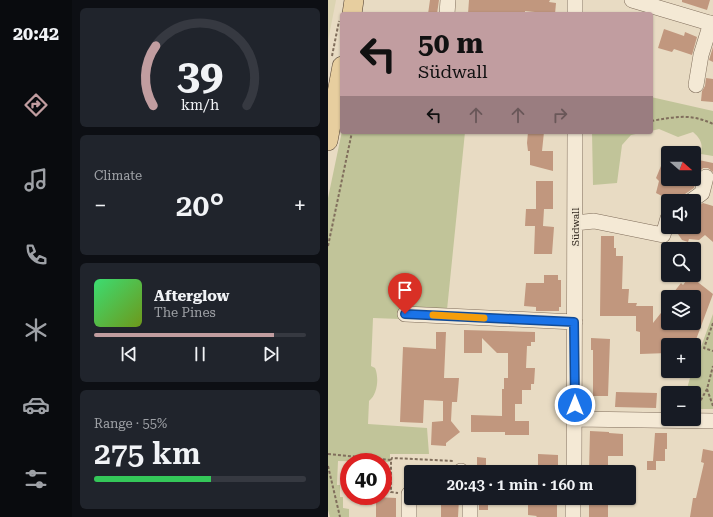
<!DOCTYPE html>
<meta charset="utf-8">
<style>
body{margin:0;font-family:"Roboto Serif",serif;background:#20242c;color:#f1f3f6;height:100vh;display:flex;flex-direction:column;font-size:15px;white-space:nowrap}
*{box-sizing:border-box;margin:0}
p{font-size:13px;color:#9ea1a6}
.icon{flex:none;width:22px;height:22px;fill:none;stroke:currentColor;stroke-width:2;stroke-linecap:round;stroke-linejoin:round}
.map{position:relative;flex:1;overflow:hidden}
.details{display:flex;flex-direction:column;gap:8px;padding:8px;background:#0d0f14;width:256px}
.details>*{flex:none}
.banner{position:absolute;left:12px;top:12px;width:313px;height:122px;border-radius:4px;box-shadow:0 1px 3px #0004;background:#c19da0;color:#111;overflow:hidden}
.needle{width:26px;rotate:110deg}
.buttons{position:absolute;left:333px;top:146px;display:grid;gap:8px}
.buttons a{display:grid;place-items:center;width:40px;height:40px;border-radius:4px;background:#171b24;box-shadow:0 1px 3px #0004;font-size:20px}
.speed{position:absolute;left:12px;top:453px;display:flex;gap:8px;font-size:20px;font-weight:700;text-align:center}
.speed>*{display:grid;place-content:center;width:52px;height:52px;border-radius:50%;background:#171b24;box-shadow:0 1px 3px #0004;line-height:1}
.speed .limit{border:6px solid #d22;background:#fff;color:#111}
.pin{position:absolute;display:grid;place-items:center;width:34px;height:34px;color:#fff;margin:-41px -17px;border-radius:50% 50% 50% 0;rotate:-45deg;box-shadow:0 0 4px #0007}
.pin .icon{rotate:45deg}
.me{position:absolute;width:44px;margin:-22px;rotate:0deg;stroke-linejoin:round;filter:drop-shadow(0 0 3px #0008)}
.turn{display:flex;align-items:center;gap:14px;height:84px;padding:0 12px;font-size:18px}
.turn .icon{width:52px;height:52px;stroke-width:2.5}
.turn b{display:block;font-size:28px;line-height:34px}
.lanes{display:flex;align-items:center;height:38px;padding:0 12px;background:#0003;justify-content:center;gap:20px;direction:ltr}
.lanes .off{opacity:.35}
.big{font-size:30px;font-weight:600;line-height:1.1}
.details .tile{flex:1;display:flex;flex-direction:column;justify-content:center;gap:6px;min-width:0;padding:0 14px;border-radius:6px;background:#20242c}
.details .dial{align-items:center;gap:0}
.dial svg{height:104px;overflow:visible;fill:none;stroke:#363941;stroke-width:7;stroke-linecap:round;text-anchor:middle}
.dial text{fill:#f1f3f6;stroke:none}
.song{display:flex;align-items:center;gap:12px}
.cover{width:48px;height:48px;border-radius:6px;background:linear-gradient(135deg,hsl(140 70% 55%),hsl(80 70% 35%))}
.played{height:4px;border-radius:2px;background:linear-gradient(90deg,#c19da0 85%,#363941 85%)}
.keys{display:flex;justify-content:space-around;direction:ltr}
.heat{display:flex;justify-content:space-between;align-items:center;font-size:22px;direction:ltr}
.charge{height:6px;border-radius:3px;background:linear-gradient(90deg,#34c759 55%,#363941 0)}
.trip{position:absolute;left:76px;top:465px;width:232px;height:40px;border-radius:4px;background:#171b24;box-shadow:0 1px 3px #0004;font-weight:600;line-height:40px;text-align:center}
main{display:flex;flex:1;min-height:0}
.menu{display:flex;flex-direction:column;width:72px;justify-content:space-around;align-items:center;background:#090b0e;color:#9ea1a6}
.menu .icon{width:28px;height:28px}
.menu .on{color:#c19da0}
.menu b{font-size:18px;color:#f1f3f6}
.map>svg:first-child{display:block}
.farmland{fill:#dcd4b2}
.green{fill:#c1c499}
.building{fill:#c1977e}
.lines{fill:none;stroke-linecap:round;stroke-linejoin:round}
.minor-casing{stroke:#806e5c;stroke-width:16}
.major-casing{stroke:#4e3d30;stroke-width:20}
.path{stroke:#806e5c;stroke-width:2;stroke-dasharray:3 2;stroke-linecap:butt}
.minor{stroke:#f4e9d5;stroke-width:15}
.major{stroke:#e7ce9f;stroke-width:19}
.route-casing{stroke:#114b97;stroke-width:10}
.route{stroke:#1a73e8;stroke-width:7}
.slow{stroke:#f59e0b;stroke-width:7}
.labels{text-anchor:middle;stroke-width:4;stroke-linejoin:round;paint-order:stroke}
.street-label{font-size:10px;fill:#31271e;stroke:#f0e6d2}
</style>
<main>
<nav class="menu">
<b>20:42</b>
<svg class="icon on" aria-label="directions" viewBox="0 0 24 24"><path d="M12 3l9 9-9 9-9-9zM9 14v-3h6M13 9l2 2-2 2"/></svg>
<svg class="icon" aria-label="music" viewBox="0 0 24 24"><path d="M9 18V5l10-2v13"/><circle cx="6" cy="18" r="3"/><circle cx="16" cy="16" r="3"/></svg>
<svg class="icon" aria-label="phone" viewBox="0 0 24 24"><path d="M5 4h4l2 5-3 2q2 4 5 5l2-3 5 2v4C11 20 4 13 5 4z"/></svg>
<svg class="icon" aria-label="climate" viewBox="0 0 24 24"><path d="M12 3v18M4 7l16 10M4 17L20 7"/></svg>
<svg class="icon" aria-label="car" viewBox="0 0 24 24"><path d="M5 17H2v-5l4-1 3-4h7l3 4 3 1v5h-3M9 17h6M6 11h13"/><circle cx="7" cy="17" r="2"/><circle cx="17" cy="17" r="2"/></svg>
<svg class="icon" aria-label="filters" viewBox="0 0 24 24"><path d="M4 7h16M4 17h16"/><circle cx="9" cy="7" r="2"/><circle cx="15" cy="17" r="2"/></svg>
</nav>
<section class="details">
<div class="tile dial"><svg viewBox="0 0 100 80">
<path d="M14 69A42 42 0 1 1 86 69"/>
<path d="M14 69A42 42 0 0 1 16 23" stroke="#c19da0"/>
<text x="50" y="56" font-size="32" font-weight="700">39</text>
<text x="50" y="72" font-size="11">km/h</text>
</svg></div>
<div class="tile"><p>Climate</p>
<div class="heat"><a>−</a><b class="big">20°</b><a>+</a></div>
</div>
<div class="tile">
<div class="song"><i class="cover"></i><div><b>Afterglow</b><p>The Pines</p></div></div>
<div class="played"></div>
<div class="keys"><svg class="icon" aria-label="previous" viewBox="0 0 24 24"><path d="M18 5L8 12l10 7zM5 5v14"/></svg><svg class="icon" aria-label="pause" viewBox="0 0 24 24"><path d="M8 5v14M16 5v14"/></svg><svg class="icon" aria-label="next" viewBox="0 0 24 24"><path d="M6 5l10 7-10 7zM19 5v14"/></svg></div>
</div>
<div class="tile"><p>Range · 55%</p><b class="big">275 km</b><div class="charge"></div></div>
</section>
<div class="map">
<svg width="385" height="517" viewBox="0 0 385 517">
<rect width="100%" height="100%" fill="#e8dbc3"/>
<path class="farmland" d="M0,0H8L0,41Z"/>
<path class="green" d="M323,97L385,111V156L373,154C375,144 373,139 365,132L350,137L331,129L323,131Z
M14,131V132H137L119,310L73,308L72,319L45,318L43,366L47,368C51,377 50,394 41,401L40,424L99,428L101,454H62V462L10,461L9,485H12V497H15V508L21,509V517H2L0,510V198Z
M264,132H317L303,135L294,145L289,183L265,185Z
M385,314V409H366V393H359L360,385L364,371H366V366Z"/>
<path class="building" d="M102,0H111L109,14H100Z
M141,0H222L221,2L228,3L227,14L197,11V14H140Z
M354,0H382L379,10L354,2Z
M336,29L356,36L357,32L369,37L364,55L346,49L344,52L330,48Z
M385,47V62L381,60Z
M378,78L385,79V102L373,101L374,91L377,86Z
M200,132H216L214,151H225V171L202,165V151H200L199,143Z
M340,149V179H368L366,188L357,194L355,199L351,198V201H333L334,196L328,193L331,181L328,178Z
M366,159L385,163V172L380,168H375L370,173L366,172Z
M208,181H225V209H216L215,226L226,227L224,254H206L207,226H197L198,209H208Z
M375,203L385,206V242L377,235L371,240L361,239L360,242L354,240L350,234L351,227H366V209Z
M273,236H286V248H288V256H295L294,289H301L300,303H309L308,306H325V323L340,304V323H366V297H352L346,292L353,283L355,285L362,276L385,294L366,345H340V353L312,354V332L308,331V316H272Z
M216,275H230V280H233V307H231V311H208V307L196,306L198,283H216Z
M136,330L207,332V342H203V346H199L198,368H207L206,384H203V390H194V404H187V421H201V435H177V432H143V415L174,416V389H176V378H180V353H169L154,338V353H136Z
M108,332H118L116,378H131L129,402H124L123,421L132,432L118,443V446L103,445L104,422L115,421V401L96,400L95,423L72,422L75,347L108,349Z
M263,338L282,339L280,396H265V350H263Z
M288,392L329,393L328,408L287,407Z
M262,431L281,432V433L295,434V456H280V472H261Z
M327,433H339V449H337V461H326H328V470H319V461H325Z
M375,449L385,451V517H362L365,498H368L376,463L373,462Z
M210,454L230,455V472H210Z
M149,457L158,458V472H149Z
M48,497L68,498V517H48Z
M151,498H160V510H151Z
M200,498H229V517H208L209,516L200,515Z
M261,498H280V517H261Z
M113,499H131L130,517H113Z"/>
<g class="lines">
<defs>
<path id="minor" d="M247,0V14
M304,0L385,24
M119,14L120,0
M368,85L373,55L383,23
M363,201L374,193L378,177
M247,223L266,221L335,235L340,218
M77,314L247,322
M247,419L385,421
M133,471L134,472
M246,472L247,132
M81,517V494
M142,517V498
M245,517V498"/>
<path id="major" d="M24,14L26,0
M0,141L14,66"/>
</defs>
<use href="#minor" class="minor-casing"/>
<use href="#major" class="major-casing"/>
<path class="path" d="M4,56L11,21
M323,121C347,117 362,113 385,124
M0,246L24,132
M385,323L376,348L385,351
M379,389L385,406
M368,409L379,389L385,366
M0,454L63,460V492L70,493
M63,460L64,458L126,461
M0,466L12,517"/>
<use href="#minor" class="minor"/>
<use href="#major" class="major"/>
</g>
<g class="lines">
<defs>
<path id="route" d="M77,314L246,322L247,405"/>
</defs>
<use href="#route" class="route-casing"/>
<use href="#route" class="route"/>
<path class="slow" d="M105,315L156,318"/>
</g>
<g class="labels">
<g class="street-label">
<text transform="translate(247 227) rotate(-90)" y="4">Südwall</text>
</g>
</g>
</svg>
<div class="buttons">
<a><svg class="needle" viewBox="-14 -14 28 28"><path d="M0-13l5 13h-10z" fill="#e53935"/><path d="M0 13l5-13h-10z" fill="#9ea1a6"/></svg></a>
<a><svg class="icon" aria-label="sound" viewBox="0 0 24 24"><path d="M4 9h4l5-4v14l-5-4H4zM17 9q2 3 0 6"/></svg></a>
<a><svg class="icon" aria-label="search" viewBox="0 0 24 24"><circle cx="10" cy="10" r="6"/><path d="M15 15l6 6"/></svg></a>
<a><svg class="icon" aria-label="layers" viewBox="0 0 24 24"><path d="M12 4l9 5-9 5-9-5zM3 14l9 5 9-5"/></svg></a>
<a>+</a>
<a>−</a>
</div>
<div class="speed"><div class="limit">40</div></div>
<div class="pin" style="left:77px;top:314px;background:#d93025"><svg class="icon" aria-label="arrive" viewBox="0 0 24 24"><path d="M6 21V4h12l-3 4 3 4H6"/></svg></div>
<svg class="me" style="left:247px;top:405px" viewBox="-20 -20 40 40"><circle r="17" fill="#1a73e8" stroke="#fff" stroke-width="3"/><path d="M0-11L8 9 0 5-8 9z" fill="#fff"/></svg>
<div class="trip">20:43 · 1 min · 160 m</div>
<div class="banner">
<div class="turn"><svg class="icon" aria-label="left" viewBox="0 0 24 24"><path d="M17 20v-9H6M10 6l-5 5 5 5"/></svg><div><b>50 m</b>Südwall</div></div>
<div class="lanes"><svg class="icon" aria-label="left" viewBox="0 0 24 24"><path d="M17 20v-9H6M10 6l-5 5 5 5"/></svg><svg class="icon off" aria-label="ahead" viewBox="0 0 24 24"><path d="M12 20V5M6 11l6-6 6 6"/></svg><svg class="icon off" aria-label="ahead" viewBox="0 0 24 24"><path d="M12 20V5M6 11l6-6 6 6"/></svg><svg class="icon off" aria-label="right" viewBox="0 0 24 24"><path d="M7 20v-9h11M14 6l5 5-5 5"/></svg></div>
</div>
</div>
</main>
